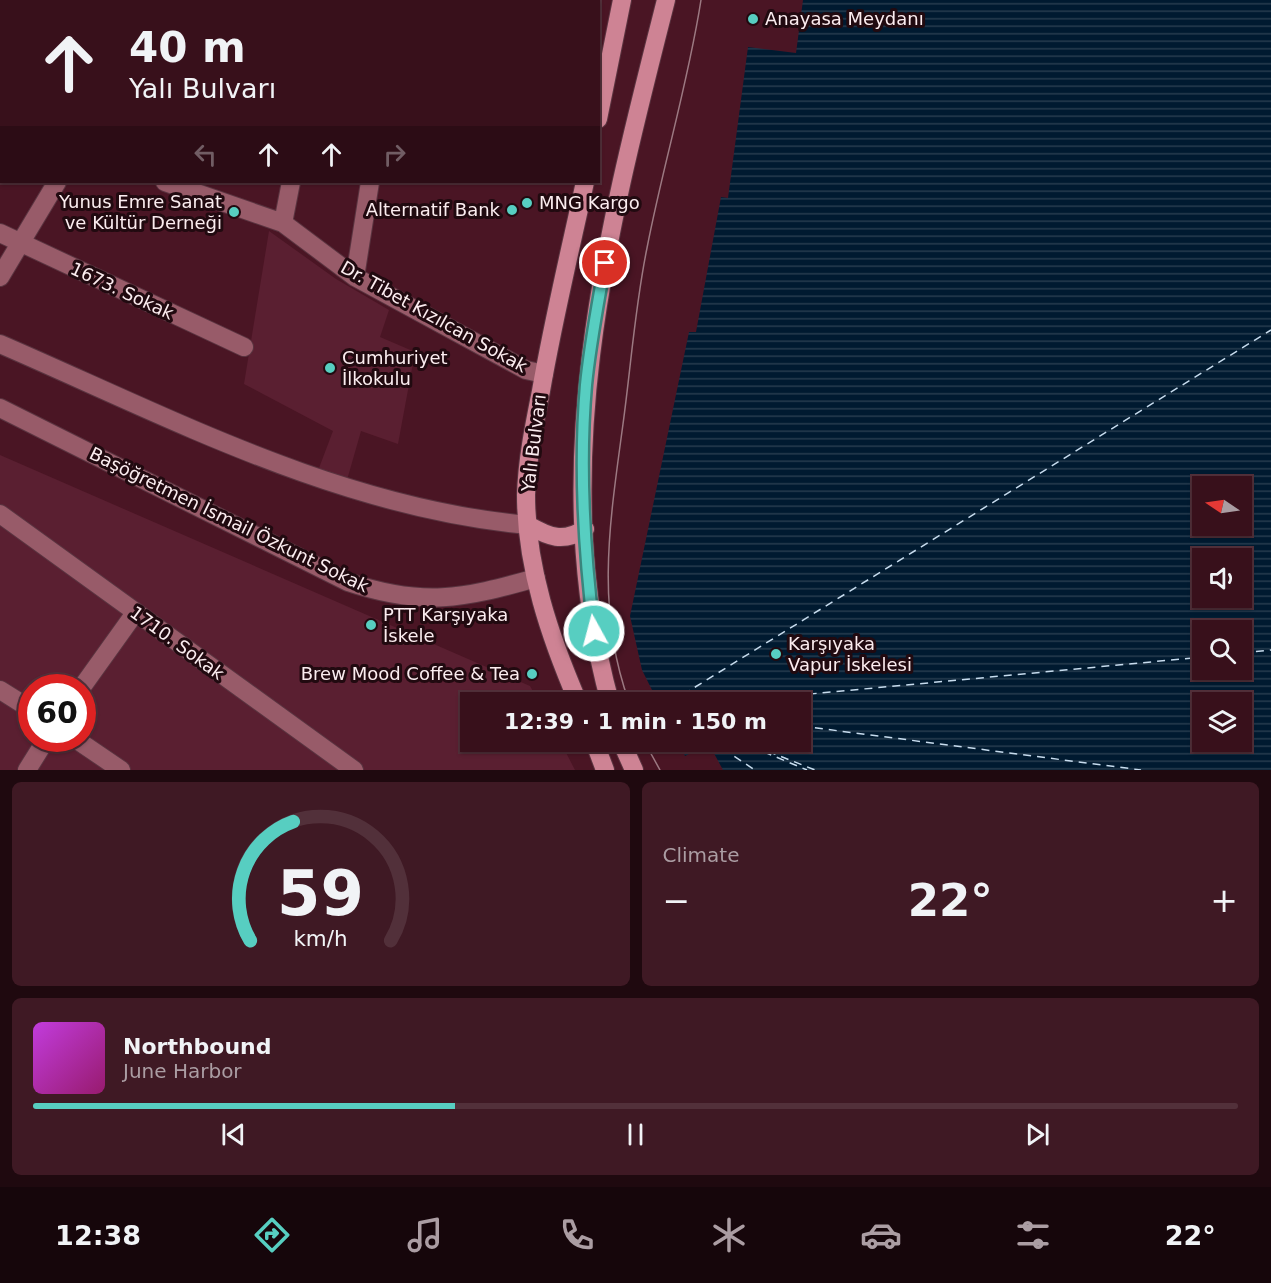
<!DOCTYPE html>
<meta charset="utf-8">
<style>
body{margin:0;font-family:"DejaVu Sans",sans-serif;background:#3f1924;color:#f1f3f6;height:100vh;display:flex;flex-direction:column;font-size:22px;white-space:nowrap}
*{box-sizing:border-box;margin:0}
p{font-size:20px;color:#ab9da3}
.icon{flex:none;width:33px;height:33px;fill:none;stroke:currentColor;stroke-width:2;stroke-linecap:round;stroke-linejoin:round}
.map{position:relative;height:770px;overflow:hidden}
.panel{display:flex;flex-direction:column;gap:12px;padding:12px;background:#1f090f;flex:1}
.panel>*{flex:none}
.hud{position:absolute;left:0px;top:0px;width:600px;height:183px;box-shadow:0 2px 4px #0004,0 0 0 2px #52303a;background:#38101b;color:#f1f3f6;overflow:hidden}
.needle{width:39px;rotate:283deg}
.tools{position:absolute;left:1192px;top:476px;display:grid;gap:12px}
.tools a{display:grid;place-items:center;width:60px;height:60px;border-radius:0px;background:#38101b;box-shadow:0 2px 4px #0004,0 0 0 2px #52303a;font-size:30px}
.speed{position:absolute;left:18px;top:674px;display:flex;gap:12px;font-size:30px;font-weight:700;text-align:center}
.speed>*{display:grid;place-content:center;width:78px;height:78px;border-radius:50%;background:#38101b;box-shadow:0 2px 4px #0004,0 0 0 2px #52303a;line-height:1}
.speed .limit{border:9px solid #d22;background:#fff;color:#111}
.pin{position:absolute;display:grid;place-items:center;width:51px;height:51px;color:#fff;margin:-26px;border:3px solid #fff;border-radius:50%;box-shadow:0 2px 6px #0007}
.me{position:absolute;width:66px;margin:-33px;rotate:353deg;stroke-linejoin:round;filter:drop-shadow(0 0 4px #0008)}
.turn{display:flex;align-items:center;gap:21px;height:126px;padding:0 30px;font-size:27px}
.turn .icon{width:78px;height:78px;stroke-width:2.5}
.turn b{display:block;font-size:42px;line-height:51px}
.lanes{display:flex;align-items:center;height:57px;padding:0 30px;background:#0003;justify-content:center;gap:30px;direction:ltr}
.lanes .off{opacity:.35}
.big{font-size:45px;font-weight:800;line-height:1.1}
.panel .card{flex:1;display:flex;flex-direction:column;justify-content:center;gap:9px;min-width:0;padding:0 21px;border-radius:9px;background:#3f1924}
.panel .dial{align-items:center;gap:0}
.dial svg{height:156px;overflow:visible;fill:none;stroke:#52303a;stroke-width:7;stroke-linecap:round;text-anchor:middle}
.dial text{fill:#f1f3f6;stroke:none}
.song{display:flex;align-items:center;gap:18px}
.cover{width:72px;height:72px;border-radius:9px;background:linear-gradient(135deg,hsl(290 70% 55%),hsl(320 70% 35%))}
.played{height:6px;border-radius:3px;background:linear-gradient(90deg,#57cec1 35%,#52303a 35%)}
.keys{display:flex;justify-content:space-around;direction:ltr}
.heat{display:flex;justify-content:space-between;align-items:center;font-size:33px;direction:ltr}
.panel .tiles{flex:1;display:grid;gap:12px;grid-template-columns:1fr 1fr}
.card:last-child{grid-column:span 2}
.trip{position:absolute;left:460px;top:692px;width:351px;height:60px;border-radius:0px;background:#38101b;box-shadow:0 2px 4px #0004,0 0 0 2px #52303a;font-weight:800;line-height:60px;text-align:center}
.menu{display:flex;height:96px;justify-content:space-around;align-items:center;background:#16060b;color:#ab9da3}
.menu .icon{width:42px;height:42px}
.menu .on{color:#57cec1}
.menu b{font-size:27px;color:#f1f3f6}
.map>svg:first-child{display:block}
.built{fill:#5a1f31;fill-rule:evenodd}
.water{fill:url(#water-rules);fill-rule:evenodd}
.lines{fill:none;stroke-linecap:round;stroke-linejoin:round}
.ferry{stroke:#c7dcee;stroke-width:1.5;stroke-dasharray:8 6;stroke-linecap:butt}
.minor-casing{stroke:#5a3440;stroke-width:20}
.major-casing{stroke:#5a3440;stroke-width:20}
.minor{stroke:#985b69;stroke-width:18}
.major{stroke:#ce8394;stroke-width:18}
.tram{stroke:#9c7982;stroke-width:1.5}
.route-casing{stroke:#39867d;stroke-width:15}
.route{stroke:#57cec1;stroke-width:10}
.poi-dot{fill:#57cec1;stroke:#210a10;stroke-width:2}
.labels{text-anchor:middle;stroke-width:6;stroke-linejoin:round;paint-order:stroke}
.poi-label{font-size:18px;fill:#fbecef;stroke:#210a10;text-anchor:start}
.street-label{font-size:18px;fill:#fbecef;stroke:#210a10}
</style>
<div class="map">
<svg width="1271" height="770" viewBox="0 0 1271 770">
<defs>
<pattern id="water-rules" width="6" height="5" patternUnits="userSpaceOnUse" patternTransform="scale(1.5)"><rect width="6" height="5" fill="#001a30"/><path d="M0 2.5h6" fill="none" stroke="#263b4e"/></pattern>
</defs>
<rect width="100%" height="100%" fill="#4a1524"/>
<path class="built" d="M269,231L336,279L389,310L380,337L415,352L398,444L361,431L347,480L319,468L333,431L244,384Z
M0,455L530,686L539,702H471V741H560L575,770H0ZM32,687H82V738H32Z"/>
<path class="water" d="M803,0H1271V770H723L709,744L685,756L678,741H801V702H658L642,670L630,616L689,332H696L721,197L728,198L748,47L796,53ZM1203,486H1242V525H1203ZM1203,558H1242V597H1203ZM1203,630H1242V669H1203ZM1203,702H1242V741H1203Z"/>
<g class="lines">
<path class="ferry" d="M1242,653L1271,650
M671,702L1271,330
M725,702L1203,657
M801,726L1141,770
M711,741L755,770
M738,741L807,770
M742,741L815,770"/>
<defs>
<path id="minor" d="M78,0L80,2
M9,2L10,0
M154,2V0
M224,2L225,0
M311,2V0
M398,2V0
M0,25L2,21
M0,79L2,80
M165,182L283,223L355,277L526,370L544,374
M283,223L291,182
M0,233L244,347
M0,277L57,182
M355,277L370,182
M0,344C171,418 340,508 528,525
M0,408L348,582C423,607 462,599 536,578
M0,514L354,770
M82,687L135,613
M0,690L32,710
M74,738L121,770
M27,770L47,738"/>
<path id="major" d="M598,119L622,0
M528,525C549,537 563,543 585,529
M578,702C550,637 526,567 526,495C527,460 534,426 541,391C553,321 570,251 585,182
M610,702C545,467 608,228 666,0
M594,741L605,770
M621,741L634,770"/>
</defs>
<use href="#minor" class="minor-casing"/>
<use href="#major" class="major-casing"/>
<use href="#minor" class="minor"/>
<use href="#major" class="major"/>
<path class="tram" d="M629,702C595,608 610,521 623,424C631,366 635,306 647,248C663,165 688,84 701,0
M644,741L660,770"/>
</g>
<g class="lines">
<defs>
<path id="route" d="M594,631C584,550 579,466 586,385C590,344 598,304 605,263"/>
</defs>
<use href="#route" class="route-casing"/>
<use href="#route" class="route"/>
</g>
<g class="poi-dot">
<circle cx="753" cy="19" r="6"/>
<circle cx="527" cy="203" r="6"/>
<circle cx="512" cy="210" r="6"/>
<circle cx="234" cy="212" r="6"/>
<circle cx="330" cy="368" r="6"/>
<circle cx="371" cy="625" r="6"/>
<circle cx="776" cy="654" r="6"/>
<circle cx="532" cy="674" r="6"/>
</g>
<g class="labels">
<g class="poi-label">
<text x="765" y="25">Anayasa Meydanı</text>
<text x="222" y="208" text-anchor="end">Yunus Emre Sanat<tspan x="222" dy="21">ve Kültür Derneği</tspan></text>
<text x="539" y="209">MNG Kargo</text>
<text x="500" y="216" text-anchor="end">Alternatif Bank</text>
<text x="342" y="364">Cumhuriyet<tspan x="342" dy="21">İlkokulu</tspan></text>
<text x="383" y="621">PTT Karşıyaka<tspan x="383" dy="21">İskele</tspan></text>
<text x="788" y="650">Karşıyaka<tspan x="788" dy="21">Vapur İskelesi</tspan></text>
<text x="520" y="680" text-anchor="end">Brew Mood Coffee &amp; Tea</text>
</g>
<g class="street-label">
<text transform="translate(122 291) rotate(25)" y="6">1673. Sokak</text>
<text transform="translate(434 317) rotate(29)" y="6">Dr. Tibet Kızılcan Sokak</text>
<text transform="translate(534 443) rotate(-83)" y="6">Yalı Bulvarı</text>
<text transform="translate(229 520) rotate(26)" y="6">Başöğretmen İsmail Özkunt Sokak</text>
<text transform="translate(177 643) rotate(36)" y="6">1710. Sokak</text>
</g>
</g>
</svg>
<div class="tools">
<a><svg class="needle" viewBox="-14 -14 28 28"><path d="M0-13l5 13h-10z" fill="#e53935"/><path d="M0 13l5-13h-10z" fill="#ab9da3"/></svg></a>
<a><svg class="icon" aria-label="sound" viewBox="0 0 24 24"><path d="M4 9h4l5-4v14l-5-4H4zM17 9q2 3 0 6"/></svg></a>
<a><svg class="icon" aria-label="search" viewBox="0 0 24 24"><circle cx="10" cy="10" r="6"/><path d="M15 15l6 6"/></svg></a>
<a><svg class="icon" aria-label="layers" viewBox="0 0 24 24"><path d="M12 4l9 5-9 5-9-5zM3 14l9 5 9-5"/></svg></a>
</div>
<div class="speed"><div class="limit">60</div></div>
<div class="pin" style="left:605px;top:263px;background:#d93025"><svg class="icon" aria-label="arrive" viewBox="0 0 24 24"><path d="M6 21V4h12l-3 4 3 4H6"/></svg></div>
<svg class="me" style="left:594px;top:631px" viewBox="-20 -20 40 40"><circle r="17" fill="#57cec1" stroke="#fff" stroke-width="3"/><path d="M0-11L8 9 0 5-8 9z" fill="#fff"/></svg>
<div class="trip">12:39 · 1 min · 150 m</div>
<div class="hud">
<div class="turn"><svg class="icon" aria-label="ahead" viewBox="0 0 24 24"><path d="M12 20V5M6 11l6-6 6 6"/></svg><div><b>40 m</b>Yalı Bulvarı</div></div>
<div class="lanes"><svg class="icon off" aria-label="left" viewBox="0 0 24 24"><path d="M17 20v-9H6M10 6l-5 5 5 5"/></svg><svg class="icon" aria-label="ahead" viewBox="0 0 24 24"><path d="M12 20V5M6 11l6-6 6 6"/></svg><svg class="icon" aria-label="ahead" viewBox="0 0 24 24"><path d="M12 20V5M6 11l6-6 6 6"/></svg><svg class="icon off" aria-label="right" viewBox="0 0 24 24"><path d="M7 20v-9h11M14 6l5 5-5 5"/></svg></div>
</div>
</div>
<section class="panel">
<div class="tiles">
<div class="card dial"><svg viewBox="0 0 100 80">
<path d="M14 69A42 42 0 1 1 86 69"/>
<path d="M14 69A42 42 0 0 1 36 8" stroke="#57cec1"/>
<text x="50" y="56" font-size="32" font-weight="700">59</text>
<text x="50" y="72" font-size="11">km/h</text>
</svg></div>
<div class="card"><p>Climate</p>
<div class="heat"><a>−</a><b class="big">22°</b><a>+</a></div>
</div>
<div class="card">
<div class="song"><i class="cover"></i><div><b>Northbound</b><p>June Harbor</p></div></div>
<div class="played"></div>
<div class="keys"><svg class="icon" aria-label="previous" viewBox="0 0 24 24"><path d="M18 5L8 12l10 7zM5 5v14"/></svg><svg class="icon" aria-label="pause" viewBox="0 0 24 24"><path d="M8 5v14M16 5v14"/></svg><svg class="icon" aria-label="next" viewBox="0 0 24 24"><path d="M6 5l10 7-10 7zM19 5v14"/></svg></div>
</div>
</div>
</section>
<nav class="menu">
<b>12:38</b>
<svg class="icon on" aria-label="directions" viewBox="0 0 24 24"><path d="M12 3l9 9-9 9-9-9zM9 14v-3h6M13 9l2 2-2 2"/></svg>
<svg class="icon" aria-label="music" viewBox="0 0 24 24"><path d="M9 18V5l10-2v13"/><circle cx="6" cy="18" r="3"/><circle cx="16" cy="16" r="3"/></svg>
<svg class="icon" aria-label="phone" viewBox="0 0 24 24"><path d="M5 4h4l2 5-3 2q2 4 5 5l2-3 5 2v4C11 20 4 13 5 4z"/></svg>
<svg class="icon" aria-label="climate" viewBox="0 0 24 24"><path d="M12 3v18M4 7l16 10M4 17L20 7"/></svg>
<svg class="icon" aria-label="car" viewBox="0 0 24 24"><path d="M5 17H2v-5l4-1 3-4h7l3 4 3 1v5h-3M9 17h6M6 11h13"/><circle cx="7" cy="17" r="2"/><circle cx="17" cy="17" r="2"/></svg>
<svg class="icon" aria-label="filters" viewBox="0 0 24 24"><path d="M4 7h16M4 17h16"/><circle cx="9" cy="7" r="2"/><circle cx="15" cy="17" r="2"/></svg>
<b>22°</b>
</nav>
